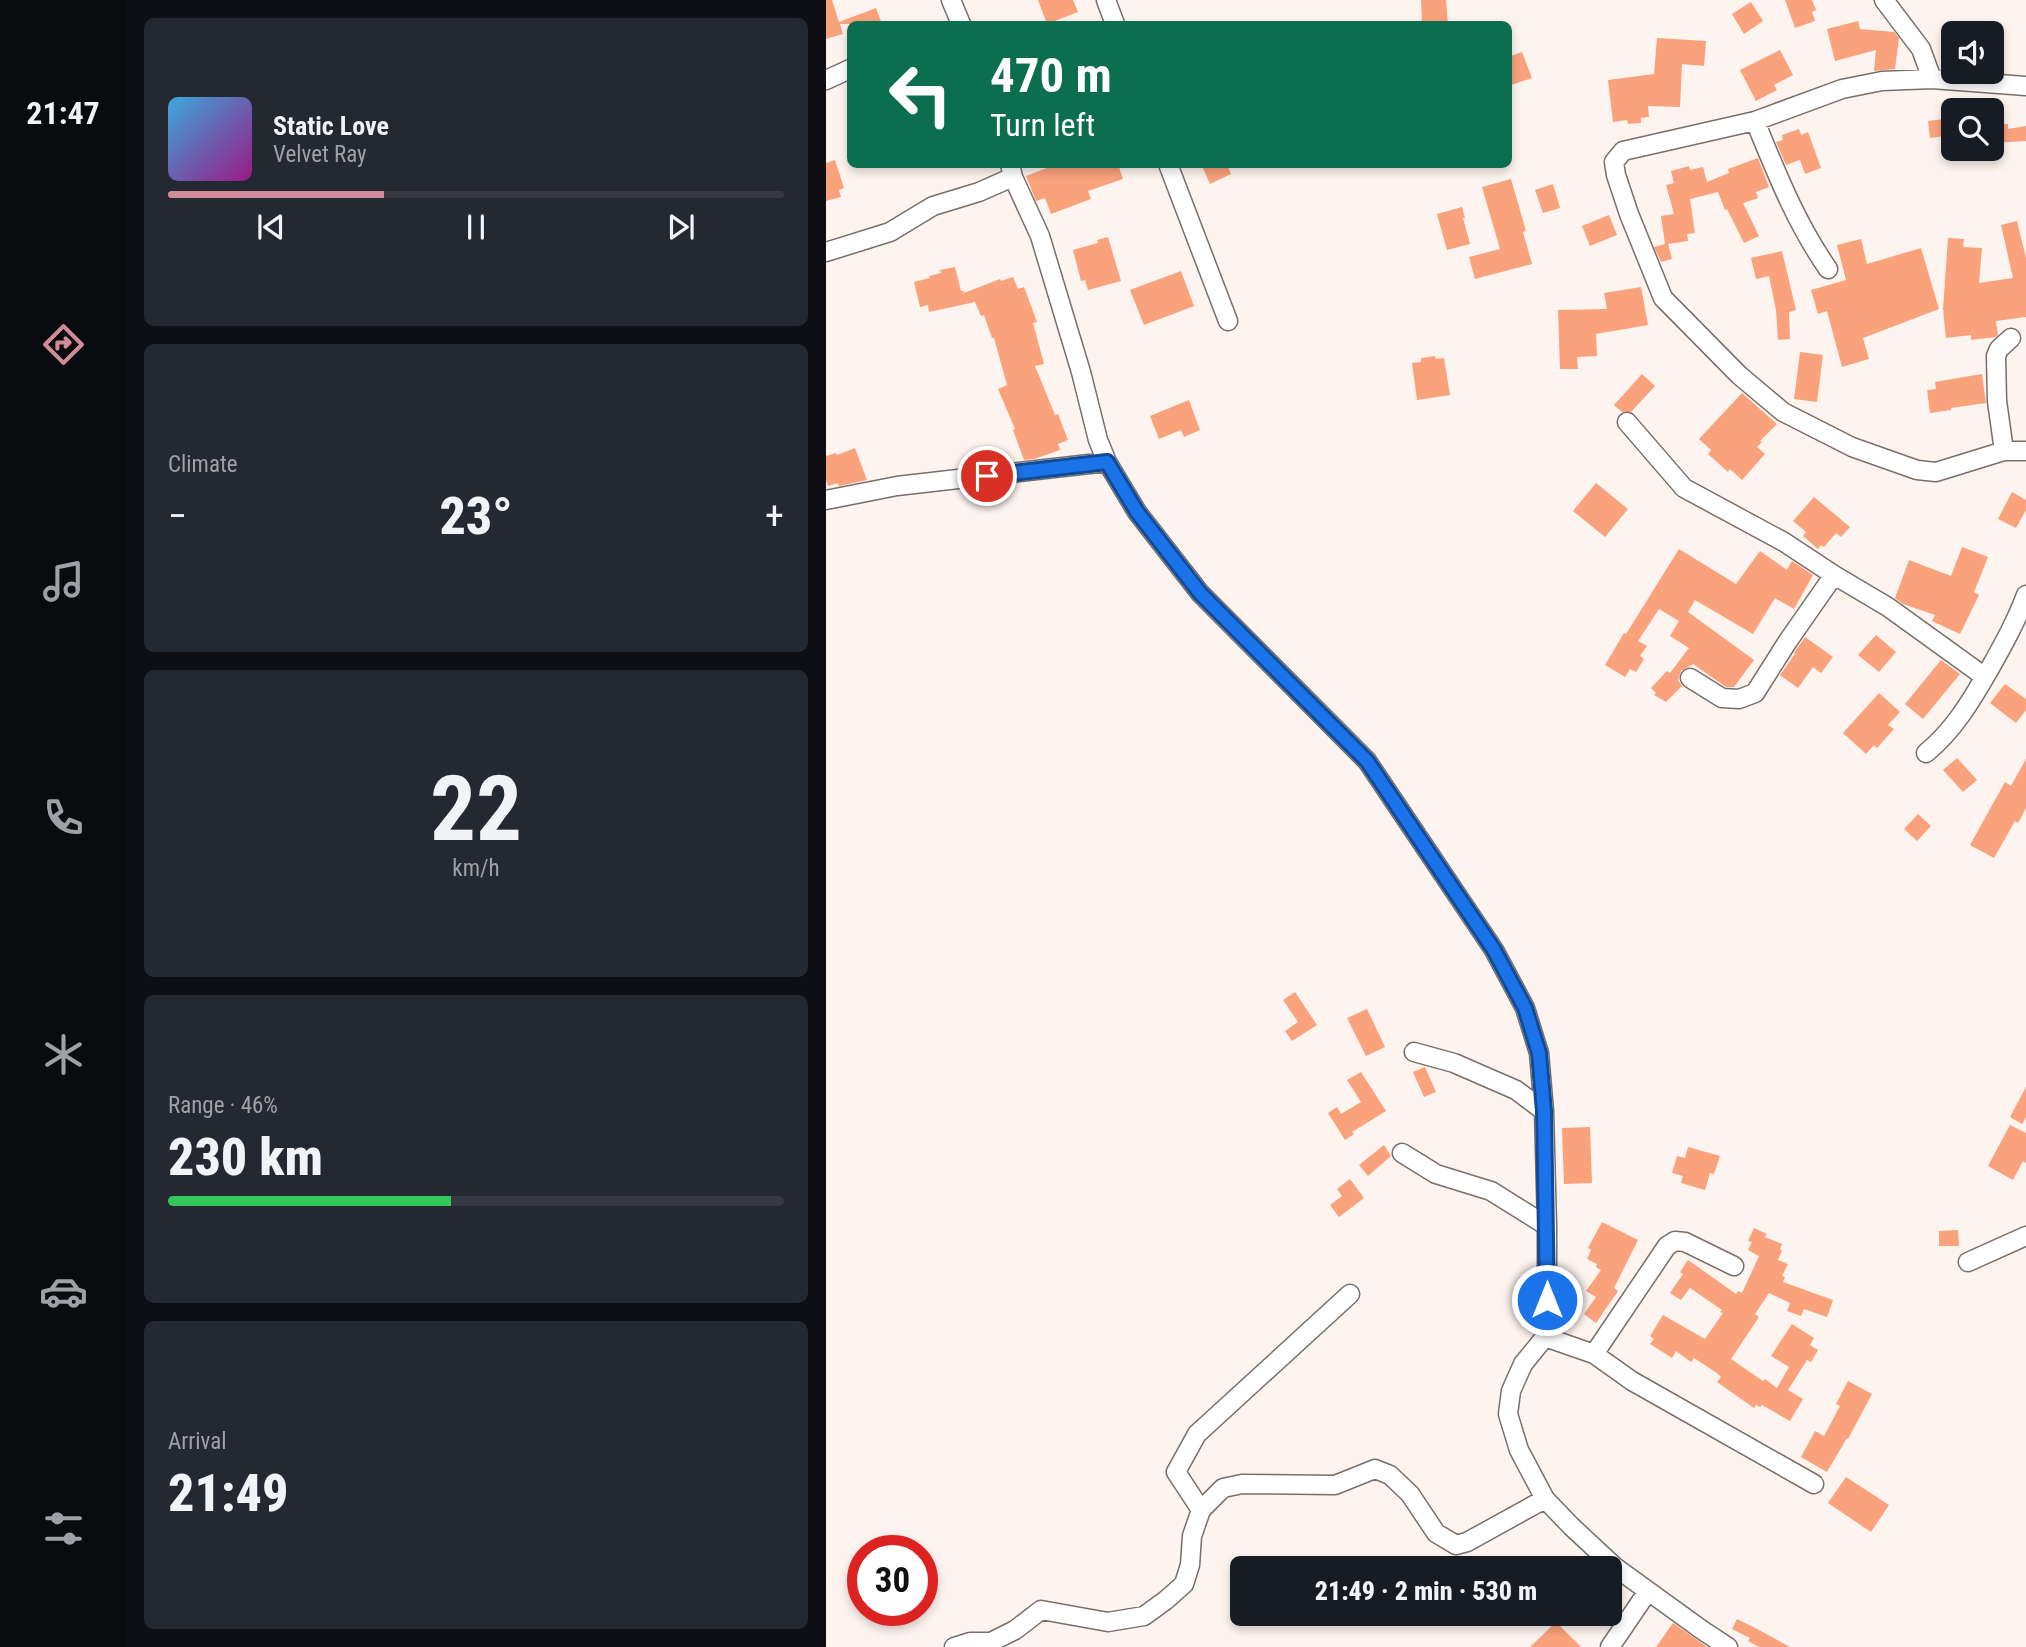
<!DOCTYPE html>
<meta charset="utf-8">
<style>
body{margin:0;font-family:"Roboto Condensed",sans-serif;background:#242831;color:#f1f3f6;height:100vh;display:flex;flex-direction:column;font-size:26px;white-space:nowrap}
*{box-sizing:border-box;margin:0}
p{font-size:23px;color:#9ea1a6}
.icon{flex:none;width:38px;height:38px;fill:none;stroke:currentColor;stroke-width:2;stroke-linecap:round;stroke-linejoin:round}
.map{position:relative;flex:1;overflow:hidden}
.sheet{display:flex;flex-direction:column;gap:18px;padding:18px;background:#0d0f14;width:700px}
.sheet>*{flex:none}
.banner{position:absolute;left:21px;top:21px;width:665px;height:147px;border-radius:10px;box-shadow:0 4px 10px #0003;background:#0b6e4f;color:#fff;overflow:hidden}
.fabs{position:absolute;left:1115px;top:21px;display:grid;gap:14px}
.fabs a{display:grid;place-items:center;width:63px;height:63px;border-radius:10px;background:#171b24;box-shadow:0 4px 10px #0003;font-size:35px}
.speed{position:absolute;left:21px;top:1535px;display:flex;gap:14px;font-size:35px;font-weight:700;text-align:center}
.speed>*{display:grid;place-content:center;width:91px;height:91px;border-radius:50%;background:#171b24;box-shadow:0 4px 10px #0003;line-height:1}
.speed .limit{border:10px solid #d22;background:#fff;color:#111}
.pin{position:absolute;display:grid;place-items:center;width:60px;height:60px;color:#fff;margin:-30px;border:4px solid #fff;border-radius:50%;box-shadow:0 2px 7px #0007}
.me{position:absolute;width:77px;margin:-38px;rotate:0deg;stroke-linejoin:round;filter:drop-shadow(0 0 5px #0008)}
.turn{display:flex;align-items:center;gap:24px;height:147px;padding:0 28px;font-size:32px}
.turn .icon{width:91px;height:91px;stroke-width:2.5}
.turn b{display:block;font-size:49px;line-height:60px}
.big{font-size:52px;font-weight:800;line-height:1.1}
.sheet .card{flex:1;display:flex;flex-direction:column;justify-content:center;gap:10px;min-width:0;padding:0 24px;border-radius:10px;background:#242831}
.sheet .dial{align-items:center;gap:0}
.dial b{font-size:91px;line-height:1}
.song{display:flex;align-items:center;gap:21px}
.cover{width:84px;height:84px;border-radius:10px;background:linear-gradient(135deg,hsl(200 70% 55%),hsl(310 70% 35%))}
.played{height:7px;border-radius:4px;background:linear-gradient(90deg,#d08d99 35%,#363941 35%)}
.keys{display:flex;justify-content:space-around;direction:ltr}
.heat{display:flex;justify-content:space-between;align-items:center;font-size:38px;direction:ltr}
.charge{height:10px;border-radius:5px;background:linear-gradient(90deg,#34c759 46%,#363941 0)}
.trip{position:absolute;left:404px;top:1556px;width:392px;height:70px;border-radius:10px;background:#171b24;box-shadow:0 4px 10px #0003;font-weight:800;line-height:70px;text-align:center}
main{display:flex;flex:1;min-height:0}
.menu{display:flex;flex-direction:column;width:126px;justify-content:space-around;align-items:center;background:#090b0e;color:#9ea1a6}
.menu .icon{width:49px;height:49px}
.menu .on{color:#d08d99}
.menu b{font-size:32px;color:#f1f3f6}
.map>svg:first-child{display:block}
.building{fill:#faa27c}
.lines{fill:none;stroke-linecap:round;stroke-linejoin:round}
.minor-casing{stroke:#776f6b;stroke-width:21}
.minor{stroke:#fff;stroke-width:18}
.route-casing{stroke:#114b97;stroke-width:18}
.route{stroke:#1a73e8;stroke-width:12}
</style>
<main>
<nav class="menu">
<b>21:47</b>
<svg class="icon on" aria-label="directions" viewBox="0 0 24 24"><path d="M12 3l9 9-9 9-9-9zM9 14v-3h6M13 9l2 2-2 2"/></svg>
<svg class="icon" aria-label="music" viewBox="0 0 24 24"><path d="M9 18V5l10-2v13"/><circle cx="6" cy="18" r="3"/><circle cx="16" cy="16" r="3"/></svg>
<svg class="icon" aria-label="phone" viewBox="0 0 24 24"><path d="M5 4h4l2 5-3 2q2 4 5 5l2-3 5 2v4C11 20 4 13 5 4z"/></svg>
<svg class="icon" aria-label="climate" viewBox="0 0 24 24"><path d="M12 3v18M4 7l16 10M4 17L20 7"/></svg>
<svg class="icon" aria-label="car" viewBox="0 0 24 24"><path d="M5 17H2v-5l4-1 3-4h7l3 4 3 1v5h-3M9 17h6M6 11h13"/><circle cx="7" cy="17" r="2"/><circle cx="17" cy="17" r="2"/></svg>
<svg class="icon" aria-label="filters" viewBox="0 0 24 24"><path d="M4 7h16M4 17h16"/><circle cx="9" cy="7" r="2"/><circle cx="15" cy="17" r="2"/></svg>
</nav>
<section class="sheet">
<div class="card">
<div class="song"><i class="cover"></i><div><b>Static Love</b><p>Velvet Ray</p></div></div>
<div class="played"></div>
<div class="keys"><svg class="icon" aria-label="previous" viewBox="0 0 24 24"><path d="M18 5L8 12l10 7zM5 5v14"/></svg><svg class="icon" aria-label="pause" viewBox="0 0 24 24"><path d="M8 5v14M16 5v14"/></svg><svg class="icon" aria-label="next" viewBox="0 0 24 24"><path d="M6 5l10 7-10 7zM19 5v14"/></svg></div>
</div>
<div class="card"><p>Climate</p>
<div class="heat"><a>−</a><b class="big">23°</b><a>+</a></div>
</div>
<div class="card dial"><b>22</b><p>km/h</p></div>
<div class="card"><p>Range · 46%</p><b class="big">230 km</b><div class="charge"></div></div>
<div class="card"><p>Arrival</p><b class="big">21:49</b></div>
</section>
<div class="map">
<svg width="1200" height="1647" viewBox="0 0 1200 1647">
<rect width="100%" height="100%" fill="#fdf3ef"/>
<path class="building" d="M0,0H6L13,22L50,8L56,24H14L17,34L0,39Z
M212,0H247L252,12L221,24Z
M595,0H620L622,24H596Z
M959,0H986L990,10L986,12L989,21L969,28Z
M925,2L937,21L918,34L906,14Z
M1032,21L1034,29L1068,32L1073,38L1069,69L1048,71L1050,50L1009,61L1001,29Z
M831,38L880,41L878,66L856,64L854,107L822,106L823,117L815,118V123L802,124L801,120L787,122L782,80L828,74Z
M954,50L967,75L948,85L951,90L930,101L914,70Z
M696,52L706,78L682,86V57Z
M1126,118L1127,135L1104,138L1102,121Z
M1166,124H1182V129L1200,126V141L1166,143Z
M973,129L975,135L982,132L995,168L979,174L974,160L960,165L950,142L957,140L956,135Z
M932,158L943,187L930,192L932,198L917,203L933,236L918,243L901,209L899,210L892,192L864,199L869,233L861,234L862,241L842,244L846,259L835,262L828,247L839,244L835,216L848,214L840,185L848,183L845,171L863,166L864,170L877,167L881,182L903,173L902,169Z
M9,160L18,188L13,190L15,197L0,201V163Z
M231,164H292L297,179L262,191L265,199L225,214L219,198L210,201L200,176Z
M375,164H401L405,174L384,184Z
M685,179L700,231L697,232L706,264L649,279L643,257L674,249L656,187Z
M727,184L734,208L717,213L709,190Z
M636,207L639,218H637L644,244L621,250L611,214Z
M783,215L791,235L764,246L756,226Z
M1191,221L1200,258V317L1170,321L1172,335L1170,337L1145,340V335L1120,338L1117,309L1122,238L1138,239L1137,247L1156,248L1153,283L1187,278L1175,225Z
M282,237L295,281L262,290L259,280L255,281L247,250L272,243L271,240Z
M1035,239L1041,264L1095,248L1113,309L1037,338L1043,359L1016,367L1001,311L992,314L985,290L1020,280L1011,245Z
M956,251L970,310L963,312L964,339L952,340L950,310L943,276L930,279L925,258Z
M129,267L135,291H137L138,293L174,279L175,281L187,277L192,289L198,287L211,322L207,323L218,364L209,366L229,415L232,414L242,440L232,444L234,450L208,459L198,460L187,430L189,429L172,389L181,385L168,338H166L158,315L155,316L149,302L103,312L102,305L94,307L88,282L104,278L103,276L115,273L114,270Z
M355,271L368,306L318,325L304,290Z
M815,287L822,325L770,334L771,356L751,357L752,369H734L732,310L781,309L778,293Z
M974,352L997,355L991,402L968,399Z
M609,356L610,359L618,358L624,395L591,400L586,363L595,362V358Z
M816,374L829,386L805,412H796L788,405Z
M1156,374L1160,403L1125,408V410L1104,413L1101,390L1110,389L1109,382Z
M916,393L951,424L934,441L936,442L931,447L939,454L916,480L904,469L902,472L882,454L885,450L873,439Z
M363,400L374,430L358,437L355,430L333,439L324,416Z
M29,448L41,480L13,486L12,483L2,486L0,480V456L10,453L11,455Z
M770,483L802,509L779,537L747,511Z
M1186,492L1200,500V510L1190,528L1172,519Z
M988,497L1024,527L1015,537L1010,533L998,547L995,545L992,549L977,536L980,532L967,521Z
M1136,547L1162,557L1148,592L1153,595L1134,634L1106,621L1109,615L1077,604L1069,598L1083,560L1125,576Z
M853,549L910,584L934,551L961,570L966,561L987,575L968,609L949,598L927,634L869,600L862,612L928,660L908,687H900L867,664L855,671L852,680L856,686L840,702L828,695L830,693L825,688L841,671L844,673L863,648L844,636L853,621L833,609L812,641L821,646L814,656L818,659L810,672L804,669L799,677L779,665L798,633L800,634Z
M1050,635L1070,652L1053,672L1032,655Z
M979,637L1007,657L995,673L987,667L972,688L954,675L969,654L968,653Z
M1115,660L1134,674L1097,719L1079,704Z
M1179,684L1200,699V710L1190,723L1164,703Z
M1053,693L1074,712L1062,725L1068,729L1051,748L1048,745L1040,754L1017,733Z
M1131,758L1151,780L1137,792L1117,770Z
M1200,759V808L1192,823L1189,821L1168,858L1144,845L1179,782L1185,786Z
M1092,814L1105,826L1091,841L1078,829Z
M469,992L491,1025L466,1041L459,1031L472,1022L457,1000Z
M541,1009L559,1047L540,1056L521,1018Z
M599,1067L610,1092L598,1097L587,1072Z
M535,1072L560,1111L526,1132L528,1134L519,1140L502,1113L511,1107L515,1114L535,1102L521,1080Z
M1200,1087V1117L1196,1124L1184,1117Z
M1184,1125L1200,1133V1163L1197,1161L1187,1180L1162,1166Z
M764,1127L766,1183L738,1184L736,1128Z
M558,1145L565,1156L542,1176L533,1165Z
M862,1147L894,1156L888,1174L884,1173L879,1190L855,1183L857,1176L846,1173L851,1156L859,1158Z
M524,1179L538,1198L513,1217L504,1205L516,1196L511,1189Z
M776,1222L812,1240L788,1288L792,1291L770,1323L758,1314L770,1297L760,1291L775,1270L770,1267L771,1264L761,1259L765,1250L762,1248Z
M928,1228L941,1234L939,1237L956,1244L954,1249L956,1250L952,1260L962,1264L956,1276L959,1277L957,1282L1007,1300L1001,1317L978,1309L975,1316L961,1311L964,1303L943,1293L929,1314L933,1317L905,1359L937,1381L939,1379L951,1388L963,1367L945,1356L966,1324L988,1338L984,1345L992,1350L985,1362L981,1360L962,1390L977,1399L964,1421L936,1405L934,1407L930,1405L928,1408L891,1382L895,1377L891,1373L868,1358L865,1362L850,1351L846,1358L824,1344L828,1339L824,1336L837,1315L879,1339L897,1313L894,1312L896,1310L864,1288L855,1300L844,1293L857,1274L854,1272L862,1260L910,1294L912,1291L916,1293L933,1256L922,1250L926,1242L922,1241Z
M1132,1230L1133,1246H1113V1231Z
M1022,1381L1046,1394L1022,1439L1021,1438L1001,1472L975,1457L989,1431L998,1436L1014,1406L1010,1404Z
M1020,1477L1063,1505L1045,1532L1002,1503Z
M911,1619L933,1630L964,1647H933L922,1641L924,1638L906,1629Z
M730,1622L755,1647H704Z
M847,1623L870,1639L881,1647H830Z"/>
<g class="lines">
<defs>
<path id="minor" d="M125,0L135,24
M280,0L289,24
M1058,0L1095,49L1106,79
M0,80L24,69
M1200,86L1106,79L1056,81L1016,89L929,121L797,151L788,162L790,175L803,214L837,298L913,375L957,412L1026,447L1091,470L1110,472L1178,451H1200
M929,121C951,174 969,221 1002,269
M342,164L402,321
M0,252L64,232L107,206L153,192L187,177
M801,422L858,488L958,542L1008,575L1062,607L1159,677
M1178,451L1171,401L1170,356L1173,349L1185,338
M281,462L311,512L374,593L541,761L668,950L699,1008L713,1053L718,1111
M0,500L71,486L281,462L272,440L255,372L214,236L187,177L184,164
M864,678L896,698L913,699L929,693L962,641L1008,575
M1100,753C1128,730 1145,701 1163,670C1177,645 1190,622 1200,595
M588,1052L628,1063L690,1090L718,1111L721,1226V1299L719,1337L697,1364L685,1391L682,1414L693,1450L719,1499L746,1527L789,1567L876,1630L902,1647
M576,1153L610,1174L665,1191L721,1226
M1142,1262L1200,1236
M719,1337L768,1354L806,1381L988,1484
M768,1354L841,1246L849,1241L859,1242L908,1266
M375,1510L350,1472L371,1434L524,1294
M128,1647L144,1642H165L189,1630L215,1610L282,1622L318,1616L340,1600L358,1584L364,1565L366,1536L375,1510L397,1488L416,1484L509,1485L549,1469L564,1475L584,1494L610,1533L630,1545L641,1542L719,1499
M784,1647L822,1591"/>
</defs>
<use href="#minor" class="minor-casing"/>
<use href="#minor" class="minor"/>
</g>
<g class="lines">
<defs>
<path id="route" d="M161,476L281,462L311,512L374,593L541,761L668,950L699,1008L713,1053L718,1111L721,1300"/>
</defs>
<use href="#route" class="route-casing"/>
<use href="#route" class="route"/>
</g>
</svg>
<div class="fabs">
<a><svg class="icon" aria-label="sound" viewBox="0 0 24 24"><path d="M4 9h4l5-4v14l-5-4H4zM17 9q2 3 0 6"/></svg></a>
<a><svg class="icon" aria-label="search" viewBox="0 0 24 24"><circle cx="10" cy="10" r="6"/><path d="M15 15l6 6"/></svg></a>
</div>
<div class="speed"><div class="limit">30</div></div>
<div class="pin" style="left:161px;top:476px;background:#d93025"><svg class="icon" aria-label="arrive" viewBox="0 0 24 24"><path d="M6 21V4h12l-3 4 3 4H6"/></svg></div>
<svg class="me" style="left:721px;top:1300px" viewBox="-20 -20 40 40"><circle r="17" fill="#1a73e8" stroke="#fff" stroke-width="3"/><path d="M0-11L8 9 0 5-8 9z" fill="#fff"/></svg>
<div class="trip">21:49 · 2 min · 530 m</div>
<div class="banner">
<div class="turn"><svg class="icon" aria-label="left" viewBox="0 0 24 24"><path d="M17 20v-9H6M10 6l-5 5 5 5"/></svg><div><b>470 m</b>Turn left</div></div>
</div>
</div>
</main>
